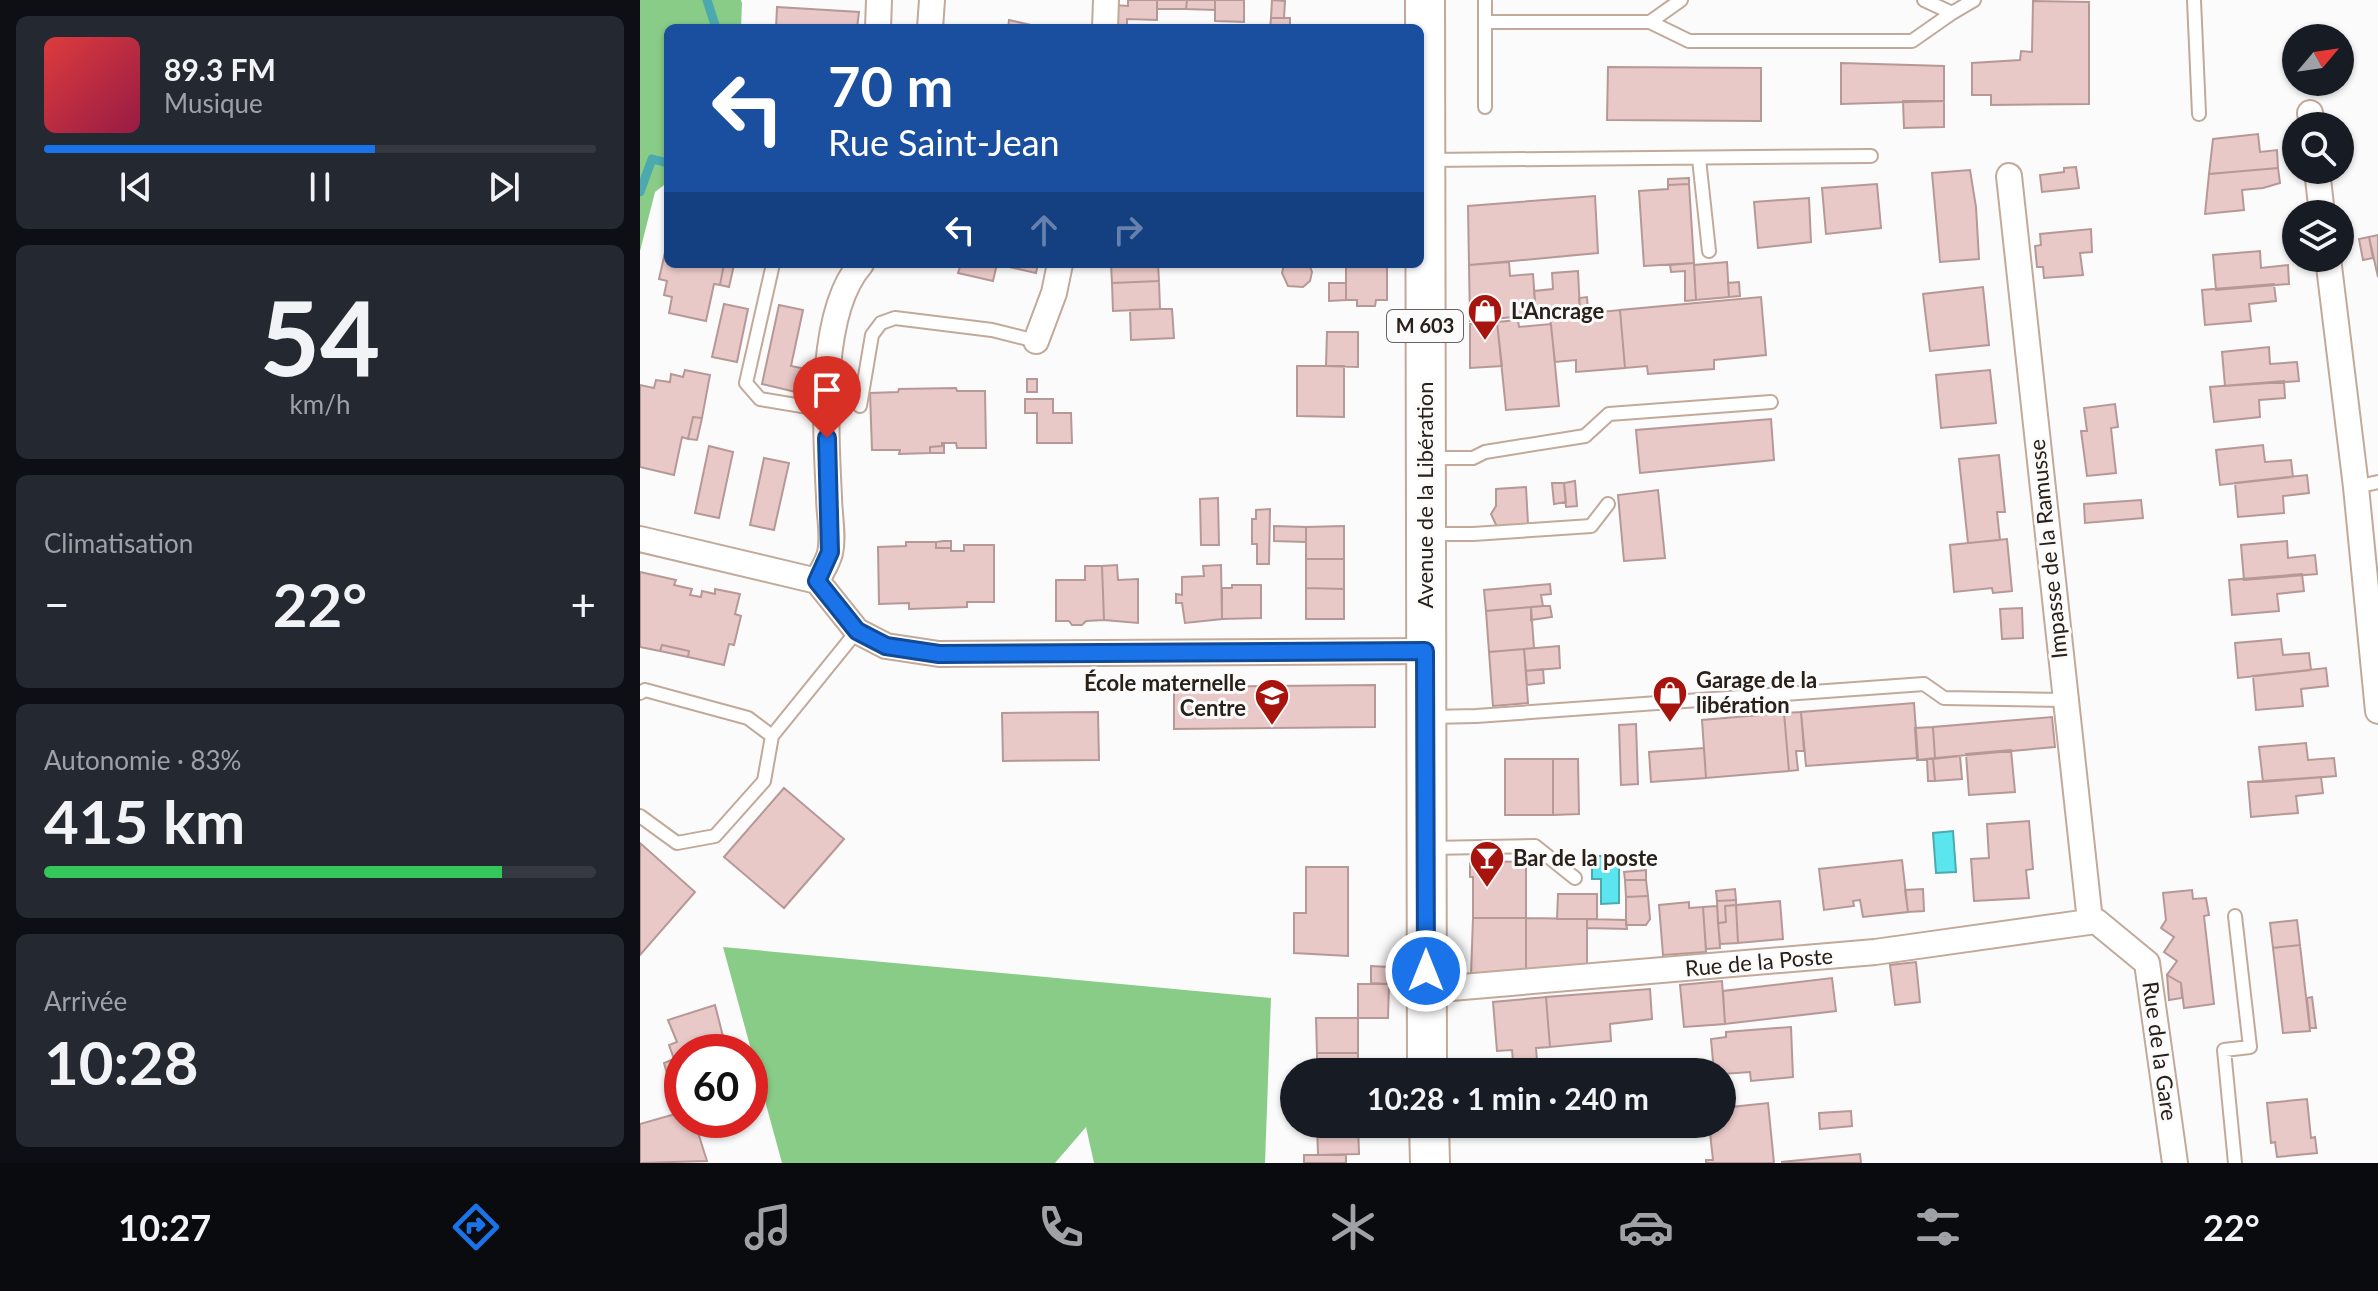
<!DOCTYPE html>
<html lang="fr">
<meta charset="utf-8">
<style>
body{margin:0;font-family:Lato,sans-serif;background:#242831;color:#f1f3f6;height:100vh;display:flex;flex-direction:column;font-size:30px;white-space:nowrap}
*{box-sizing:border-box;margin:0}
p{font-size:26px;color:#9ea1a6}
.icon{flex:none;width:44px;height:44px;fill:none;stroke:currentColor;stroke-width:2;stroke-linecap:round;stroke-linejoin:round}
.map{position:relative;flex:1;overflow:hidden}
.panel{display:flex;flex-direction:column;gap:16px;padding:16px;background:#0d0f14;width:640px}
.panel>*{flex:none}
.top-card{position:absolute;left:24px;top:24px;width:760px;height:244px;border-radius:12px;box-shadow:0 2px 6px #0004;background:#1a4fa0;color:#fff;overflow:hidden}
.needle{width:52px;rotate:61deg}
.buttons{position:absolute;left:1642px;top:24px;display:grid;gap:16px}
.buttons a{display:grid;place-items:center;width:72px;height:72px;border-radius:50%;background:#171b24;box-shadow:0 2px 6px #0004;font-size:40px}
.speed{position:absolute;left:24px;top:1034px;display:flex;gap:16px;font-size:40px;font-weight:700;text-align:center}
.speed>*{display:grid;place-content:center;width:104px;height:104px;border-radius:50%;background:#171b24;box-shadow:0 2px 6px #0004;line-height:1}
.speed .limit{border:12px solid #d22;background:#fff;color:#111}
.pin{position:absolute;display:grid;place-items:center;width:68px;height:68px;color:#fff;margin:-82px -34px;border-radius:50% 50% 50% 0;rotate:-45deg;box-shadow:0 0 8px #0007}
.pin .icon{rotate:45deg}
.me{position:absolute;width:88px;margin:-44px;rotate:0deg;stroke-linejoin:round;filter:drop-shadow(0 0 6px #0008)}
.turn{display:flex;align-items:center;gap:28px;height:168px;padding:0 32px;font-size:36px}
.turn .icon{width:104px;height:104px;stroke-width:2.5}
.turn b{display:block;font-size:56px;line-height:68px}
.lanes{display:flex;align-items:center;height:76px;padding:0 32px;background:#0003;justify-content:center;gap:40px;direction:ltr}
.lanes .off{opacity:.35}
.big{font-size:60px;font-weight:700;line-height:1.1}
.panel .widget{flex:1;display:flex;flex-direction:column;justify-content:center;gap:12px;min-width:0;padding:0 28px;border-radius:12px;background:#242831}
.panel .dial{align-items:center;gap:0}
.dial b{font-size:104px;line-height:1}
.song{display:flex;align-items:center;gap:24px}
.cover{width:96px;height:96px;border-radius:12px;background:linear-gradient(135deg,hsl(0 70% 55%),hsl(340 70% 35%))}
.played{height:8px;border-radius:4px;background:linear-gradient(90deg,#1a73e8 60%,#363941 60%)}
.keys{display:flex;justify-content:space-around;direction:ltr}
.heat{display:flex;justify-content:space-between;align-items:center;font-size:44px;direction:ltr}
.charge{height:12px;border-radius:6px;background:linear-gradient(90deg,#34c759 83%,#363941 0)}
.trip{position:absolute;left:640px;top:1058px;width:456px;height:80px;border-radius:40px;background:#171b24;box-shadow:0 2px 6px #0004;font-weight:700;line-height:80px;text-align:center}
.menu{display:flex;height:128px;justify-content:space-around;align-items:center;background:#090b0e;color:#9ea1a6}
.menu .icon{width:56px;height:56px}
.menu .active{color:#1a73e8}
.menu b{font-size:36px;color:#f1f3f6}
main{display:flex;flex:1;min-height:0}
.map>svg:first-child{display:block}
.forest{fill:#89cc87}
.water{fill:#5be5ee;stroke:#4caaae;stroke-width:2}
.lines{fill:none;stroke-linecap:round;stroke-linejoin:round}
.stream{stroke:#4caaae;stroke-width:9}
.building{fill:#e9c9c7;stroke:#b69896;stroke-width:2}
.service-casing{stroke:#c2a99a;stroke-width:16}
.minor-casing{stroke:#c2a99a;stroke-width:28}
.primary-casing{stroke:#c2a99a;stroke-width:42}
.service{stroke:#fff;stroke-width:12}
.minor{stroke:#fff;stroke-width:24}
.primary{stroke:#fff;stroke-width:38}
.route-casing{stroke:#114b97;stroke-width:20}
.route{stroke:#1a73e8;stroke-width:14}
.labels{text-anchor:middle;stroke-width:6;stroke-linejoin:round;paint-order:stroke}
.shield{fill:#fbfbfb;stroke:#69625e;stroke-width:2}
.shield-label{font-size:20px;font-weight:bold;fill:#2a201a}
.poi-label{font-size:22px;font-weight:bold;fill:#2a201a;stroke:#fbfbfb;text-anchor:start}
.street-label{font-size:22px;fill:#2a201a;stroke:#fbfbfb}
</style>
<main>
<section class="panel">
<div class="widget">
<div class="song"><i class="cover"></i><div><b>89.3 FM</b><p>Musique</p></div></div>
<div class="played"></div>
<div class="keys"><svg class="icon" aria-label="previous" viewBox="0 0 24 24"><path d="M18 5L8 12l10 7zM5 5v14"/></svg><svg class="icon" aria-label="pause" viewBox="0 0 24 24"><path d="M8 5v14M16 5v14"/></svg><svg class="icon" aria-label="next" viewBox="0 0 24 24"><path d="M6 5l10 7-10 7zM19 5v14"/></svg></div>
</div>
<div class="widget dial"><b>54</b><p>km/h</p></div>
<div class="widget"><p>Climatisation</p>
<div class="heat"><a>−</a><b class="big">22°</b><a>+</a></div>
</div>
<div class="widget"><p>Autonomie · 83%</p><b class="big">415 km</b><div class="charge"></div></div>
<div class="widget"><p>Arrivée</p><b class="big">10:28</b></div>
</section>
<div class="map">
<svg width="1738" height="1163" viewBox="0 0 1738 1163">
<rect width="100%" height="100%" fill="#fbfbfb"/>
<path class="forest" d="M0,0H101L102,3L101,28H28V182L15,192L0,251Z
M83,947L631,998L625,1163H454L446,1127L415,1163H142Z"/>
<path class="water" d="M1313,831L1316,872L1296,873L1293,833Z
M952,856H979V903L961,904V879H952Z"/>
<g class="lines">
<path class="stream" d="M67,0L76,28
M0,192L12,159L28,163"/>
</g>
<path class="building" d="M488,0H517V20L487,19V28H474V5L488,6Z
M517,0H547L546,9H517Z
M547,0H575V10L546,9Z
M575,0H604V22L575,21Z
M632,0L645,1L644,18H631Z
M1393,1L1449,2V104L1351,105V95H1332V63L1380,60L1381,51L1392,52Z
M137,7L219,12L217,28H136Z
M631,18H650V28H630Z
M369,20L404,28H368Z
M1201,63L1304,66V101L1201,104Z
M968,67L1121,68V121L967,120Z
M1263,101H1304V127L1264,128Z
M1618,134L1620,152L1637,150L1638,168L1569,174L1573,139Z
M1436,167L1439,188L1402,192L1400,175L1424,172V168Z
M1638,168L1640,183L1623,188L1602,190L1604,210L1565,214L1569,174Z
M1330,170L1336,207L1339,259L1300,262L1292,173Z
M1049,178V184L1028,185V179Z
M1049,184L1054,263L1004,266L999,191L1028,189V185Z
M1237,184L1241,228L1186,234L1182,188Z
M955,196L958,253L829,265L828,206Z
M1169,198L1171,242L1118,248L1114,202Z
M1451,229L1452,252L1440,253L1443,275L1404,278L1403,267H1397L1395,246L1401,245L1400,234Z
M1738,235V277L1729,237Z
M1729,237L1733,258L1723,260L1719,239Z
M28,239V264H94H84L80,285L74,284L66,321L29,313L32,297L24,295L27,281L19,279Z
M1620,251L1621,268L1648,265L1649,284L1576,290L1573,255Z
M869,262L870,276L893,274L896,315L830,321L829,265Z
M1087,262L1089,297L1056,300L1054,265Z
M1054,263L1056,300L1045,301V271L1031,272L1030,265Z
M84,264L94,265L89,287L80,285Z
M321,264H357L353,281L318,273Z
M370,264H398L396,273L369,267Z
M471,264H518L519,281L472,283Z
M644,264H669L672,272L670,281L663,287L648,286L642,273Z
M706,264H747V300H736L735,306H717V300H706Z
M938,271L940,311L896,315L894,291L913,289L912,273Z
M519,281L520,309L473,311L472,283Z
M1099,282L1100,296L1089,297L1088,283Z
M689,283H706V300L689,301Z
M1634,284L1636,301L1609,304L1611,321L1565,325L1562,290Z
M1343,287L1349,345L1290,351L1283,294Z
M947,297L948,310L940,311L939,298Z
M1121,297L1126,355L1074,360V369L1008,374L1007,366L985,368L980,310Z
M84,304L108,309L97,362L72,357Z
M139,305L163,310L151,366L166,369L160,393L122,384Z
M520,309H532L534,338L491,340L490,310Z
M980,310L985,368L936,372V360L915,362L910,317Z
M878,320L879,327L911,324L919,406L866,410L857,322Z
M857,322L862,366L830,368V324Z
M687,332H718V367L686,366Z
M1629,347L1630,364L1657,362L1659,381L1585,386L1582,352Z
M657,366H704V417L657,416Z
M45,370L70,375L62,418L53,417L48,439L42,437L34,475L0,467V385L14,388L16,380L30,382L31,374L43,377Z
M1350,370L1356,423L1301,428L1296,375Z
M387,379H397V392H387Z
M1644,381L1645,398L1619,400L1620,417L1574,422L1570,387Z
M316,388L317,391H345L346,448H317L316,443H304L302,446L290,447V453L259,454L260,450H232L230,393L258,392L259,389Z
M385,399H413V413H431L432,443H397V413H385Z
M1475,404L1478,427L1471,428L1476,473L1447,476L1441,431H1447L1444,408Z
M53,417L62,418L57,440L48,439Z
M1131,419L1134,460L1000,473L996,430Z
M302,443H304V453H290V447L302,446Z
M1623,445L1625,462L1651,460L1653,477L1580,485L1576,450Z
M69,446L93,452L79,518L55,513Z
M1359,455L1365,512H1357L1360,540L1328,543L1319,459Z
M124,458L149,463L134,530L110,525Z
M1667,475L1669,493L1643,496L1644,513L1598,517L1595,483Z
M935,481L937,506L926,507L924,483Z
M912,483H924L926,502L914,504Z
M886,487L888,524L857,527L851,514L856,506V489Z
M1018,490L1025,558L984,561L978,495Z
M578,498L579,545H561L560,499Z
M1501,500L1503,518L1445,523L1444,504Z
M630,509L629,564H617V544H612V519H616V510Z
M634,526L666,527V542L634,541Z
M704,526V559H666V527Z
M1367,539L1372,591L1353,593L1352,588L1314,592L1310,545Z
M303,541H311V548H296V542Z
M1647,541L1648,558L1675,555L1677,574L1604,580L1601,545Z
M266,542H296V548H311V551H324V545H354V602H327V607L269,609V603L239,604L238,547L266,546Z
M666,559H704V589L666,588Z
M477,565L478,580L498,579V623L464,620L462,566Z
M581,565L582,619L545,623L542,603H536V594L542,595V577L564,576L563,566Z
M445,566H462L464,620L446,621L442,625H432L429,621H416V580H445Z
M0,572L36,580L34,585L52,589L50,595L61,597L62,591L75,594V589L100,594L95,614L101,616L94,645L89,644L84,665L48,657L49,651L22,645L20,651L0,647Z
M1662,574L1664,591L1637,594L1639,611L1592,615L1589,580Z
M910,584L911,594L901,595L903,606L846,611L844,590Z
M592,585H621V618L582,619V588H592Z
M666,588L704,589V619H666Z
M903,606H910L912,617L891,620V607Z
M891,607L894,648L849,652L846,611Z
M1382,608L1383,638L1362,639L1360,609Z
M1641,639L1643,655L1669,653L1671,670L1598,678L1595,643Z
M22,645L49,651L48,657L20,651Z
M919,646L920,668L886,671L884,649Z
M884,649L888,703L853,706L849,652Z
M1686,668L1688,686L1661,689L1663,706L1616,710L1613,676Z
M903,669L904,683L887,685L886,671Z
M735,685V727L534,729V687Z
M1274,703L1278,758L1166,766L1161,712Z
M458,712L459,760L363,761L362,713Z
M1161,712L1164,751H1156L1158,770L1149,771L1144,713Z
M1144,713L1149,771L1066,778L1062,720Z
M1412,717L1415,747L1295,758L1293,727Z
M996,724L998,784L981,785L979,725Z
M1293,727L1295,758L1277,760L1275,728Z
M1666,743L1668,760L1694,758L1696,776L1623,782L1619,747Z
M1064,748L1066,778L1011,782L1009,752Z
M1371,750L1375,792L1329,795L1326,754Z
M1320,756L1322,779L1295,781L1293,759Z
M865,759H913V815H865Z
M913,759H938L939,814L913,815Z
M1287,759H1293L1295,781H1288Z
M1681,777L1683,793L1656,796L1658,813L1611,817L1608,782Z
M144,788L204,839L144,908L84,857Z
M1389,821L1393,869L1386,870L1389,898L1334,901L1331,859L1349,858L1347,824Z
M0,843L55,892L0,955Z
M1262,860L1268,912L1223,917L1220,900L1213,901L1214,906L1184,910L1179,869Z
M833,861L886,862V918H833V877H830V863Z
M666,867H708V956L654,953V913H666Z
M1006,870V880H985L984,872Z
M985,880H1006L1008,896L986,897Z
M1095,889L1096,900L1077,901L1076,891Z
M1283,889L1284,911L1268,912L1265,890Z
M1552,890L1553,899L1566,898L1569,915L1564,916L1574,1004L1544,1008L1541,983L1527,975L1537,961L1524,952L1534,937L1521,928L1526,920L1523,893Z
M918,894H957V919H917Z
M1008,896L1010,919L1006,925H986V897Z
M1096,900V905L1085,906L1086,922L1078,923L1077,901Z
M1140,901L1143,939L1098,943L1096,905Z
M1049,902V908L1063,907L1066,952L1023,955L1019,905Z
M1096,905L1098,943L1080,944L1078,923L1086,922L1085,906Z
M1077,906L1080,948L1066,949L1063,907Z
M833,918H886V975H831Z
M886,918L947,919V966L886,975Z
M947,919L986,920L987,929L947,928Z
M1657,920L1660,945L1633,948L1630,923Z
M1660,945L1670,1031L1643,1033L1633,948Z
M1276,962L1280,1002L1255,1005L1250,965Z
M731,966L749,967V984L731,983Z
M1527,975L1541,983L1542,998L1529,1000Z
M1192,978L1196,1011L1085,1024L1083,991Z
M1082,981L1085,1024L1044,1027L1040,985Z
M718,984H749L748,1018H718Z
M1010,989L1012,1019L970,1024L971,1041L910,1047L906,997Z
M906,997L910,1047L896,1048L897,1060L873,1061L872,1050L857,1051L853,1002Z
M1672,997L1676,1028H1670L1667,998Z
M75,1005L87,1052H42V1088L32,1091L24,1063L34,1059L29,1045L37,1042L28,1020Z
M676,1018H718V1053H677Z
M1151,1027L1153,1077L1111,1081L1110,1072L1082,1074L1074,1072L1071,1039L1086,1037V1032Z
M677,1053H718V1072H677Z
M1667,1099L1671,1138L1675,1137L1677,1153L1637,1157L1635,1142L1631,1143L1627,1103Z
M1128,1103L1134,1163H1066V1160H1073L1069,1124H1082V1108Z
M1211,1111L1212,1126L1180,1129L1179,1113Z
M42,1112V1120H54L67,1161L0,1163V1124Z
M677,1124H718L719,1154L678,1155Z
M1220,1154L1221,1163H1142V1162Z
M664,1155H706V1163H664Z"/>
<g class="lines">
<defs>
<path id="service" d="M1284,0L1312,13L1334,0
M1554,0L1559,114
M845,22V0
M1010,22L1049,41H1272L1312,13
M845,107V22H1010L1041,0
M1059,159L1069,251
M788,160L1231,156
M133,264L106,383L120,399L186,410
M220,406L232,335L241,323L255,318L352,330L396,341
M790,458H833L845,452L945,436L969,414L1131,402
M1716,487L1738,482
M790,534H833L951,526L968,504
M0,693L5,690L108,718L132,736
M789,717L836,716L1284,684L1304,698L1425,700
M0,816L37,843L75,836L124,781L132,736L217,631
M789,848L895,846L935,878
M1595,916L1610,1047L1584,1050L1595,1163"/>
<path id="minor" d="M238,28L239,0
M290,28L292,0
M465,28L466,0
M1670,113L1672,126
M1677,170L1682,214
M1369,176L1450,921
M1688,258L1716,487L1738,711
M396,341L414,293L420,264
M0,539L177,581
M177,581L217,631L246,646L299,654L785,651
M177,581C181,572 188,562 190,553C194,536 189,514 189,497C186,433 177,314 221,264
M787,990L1235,952L1456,921L1507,963L1535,1163"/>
<path id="primary" d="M785,0L787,1072
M789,1124L790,1163"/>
</defs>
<use href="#service" class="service-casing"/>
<use href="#minor" class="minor-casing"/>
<use href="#primary" class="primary-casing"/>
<use href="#service" class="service"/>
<use href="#minor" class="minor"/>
<use href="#primary" class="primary"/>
</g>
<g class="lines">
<defs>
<path id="route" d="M187,438L190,552L177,581L217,631L246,646L299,654L785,651L786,971"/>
</defs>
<use href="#route" class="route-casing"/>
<use href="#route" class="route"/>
</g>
<defs>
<symbol id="shop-pin" viewBox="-11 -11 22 30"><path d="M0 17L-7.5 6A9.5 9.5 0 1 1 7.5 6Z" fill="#a7140d" stroke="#fbfbfb"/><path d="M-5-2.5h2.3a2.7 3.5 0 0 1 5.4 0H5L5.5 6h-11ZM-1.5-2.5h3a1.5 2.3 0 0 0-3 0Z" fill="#fff"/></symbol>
<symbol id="school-pin" viewBox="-11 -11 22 30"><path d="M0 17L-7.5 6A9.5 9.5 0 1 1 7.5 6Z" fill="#a7140d" stroke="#fbfbfb"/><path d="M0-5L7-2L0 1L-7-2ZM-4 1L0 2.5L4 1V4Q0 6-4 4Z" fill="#fff"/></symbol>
<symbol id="bar-pin" viewBox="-11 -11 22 30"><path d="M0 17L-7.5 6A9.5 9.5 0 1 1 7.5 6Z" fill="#a7140d" stroke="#fbfbfb"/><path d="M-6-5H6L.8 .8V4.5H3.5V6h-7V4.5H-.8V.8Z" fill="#fff"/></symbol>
</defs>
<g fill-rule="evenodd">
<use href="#shop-pin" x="825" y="291" width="40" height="54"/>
<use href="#shop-pin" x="1010" y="673" width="40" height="54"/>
<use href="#school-pin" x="612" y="676" width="40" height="54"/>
<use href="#bar-pin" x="827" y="838" width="40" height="54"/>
</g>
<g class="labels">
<rect class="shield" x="747" y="310" width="76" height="32" rx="6"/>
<g class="shield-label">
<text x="785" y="333">M 603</text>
</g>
<g class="poi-label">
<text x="871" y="319">L'Ancrage</text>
<text x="1056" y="688">Garage de la<tspan x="1056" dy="25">libération</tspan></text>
<text x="606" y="691" text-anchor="end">École maternelle<tspan x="606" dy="25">Centre</tspan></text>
<text x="873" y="866">Bar de la poste</text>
</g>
<g class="street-label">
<text transform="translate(785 495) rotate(-90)" y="8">Avenue de la Libération</text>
<text transform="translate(1408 549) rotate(-96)" y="8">Impasse de la Ramusse</text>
<text transform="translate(1119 962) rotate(-5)" y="8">Rue de la Poste</text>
<text transform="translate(1520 1051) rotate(82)" y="8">Rue de la Gare</text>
</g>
</g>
</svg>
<div class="buttons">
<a><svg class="needle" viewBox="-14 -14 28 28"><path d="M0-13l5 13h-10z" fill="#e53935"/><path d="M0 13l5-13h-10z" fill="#9ea1a6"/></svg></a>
<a><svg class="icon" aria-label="search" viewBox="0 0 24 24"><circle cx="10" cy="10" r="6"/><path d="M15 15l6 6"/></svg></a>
<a><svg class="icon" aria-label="layers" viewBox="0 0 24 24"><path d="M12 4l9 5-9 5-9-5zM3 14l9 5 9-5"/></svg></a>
</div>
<div class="speed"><div class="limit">60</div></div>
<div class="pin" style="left:187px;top:438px;background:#d93025"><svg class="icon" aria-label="arrive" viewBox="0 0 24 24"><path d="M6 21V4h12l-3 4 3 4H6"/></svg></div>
<svg class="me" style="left:786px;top:971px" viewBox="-20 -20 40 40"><circle r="17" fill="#1a73e8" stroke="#fff" stroke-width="3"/><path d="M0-11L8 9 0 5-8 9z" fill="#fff"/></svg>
<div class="trip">10:28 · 1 min · 240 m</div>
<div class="top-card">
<div class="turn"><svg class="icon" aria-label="left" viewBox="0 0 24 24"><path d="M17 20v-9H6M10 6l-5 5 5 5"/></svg><div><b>70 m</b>Rue Saint-Jean</div></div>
<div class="lanes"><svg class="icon" aria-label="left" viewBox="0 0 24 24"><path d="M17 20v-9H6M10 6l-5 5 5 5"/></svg><svg class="icon off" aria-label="ahead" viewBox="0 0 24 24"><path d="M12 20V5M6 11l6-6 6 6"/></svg><svg class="icon off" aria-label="right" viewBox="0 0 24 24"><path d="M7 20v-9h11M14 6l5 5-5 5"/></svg></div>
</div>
</div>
</main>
<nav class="menu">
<b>10:27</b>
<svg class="icon active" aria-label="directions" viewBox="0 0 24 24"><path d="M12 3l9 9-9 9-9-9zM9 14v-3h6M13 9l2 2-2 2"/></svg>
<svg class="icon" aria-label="music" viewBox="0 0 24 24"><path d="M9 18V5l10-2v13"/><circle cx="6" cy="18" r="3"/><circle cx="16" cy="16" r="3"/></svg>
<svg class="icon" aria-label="phone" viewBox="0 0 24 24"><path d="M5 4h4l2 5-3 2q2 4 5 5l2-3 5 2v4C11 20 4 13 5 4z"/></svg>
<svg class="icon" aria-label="climate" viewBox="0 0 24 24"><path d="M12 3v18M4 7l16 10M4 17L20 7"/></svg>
<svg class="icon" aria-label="car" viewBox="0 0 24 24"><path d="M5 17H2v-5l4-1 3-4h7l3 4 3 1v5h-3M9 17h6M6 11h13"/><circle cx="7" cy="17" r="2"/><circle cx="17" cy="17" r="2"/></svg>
<svg class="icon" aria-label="filters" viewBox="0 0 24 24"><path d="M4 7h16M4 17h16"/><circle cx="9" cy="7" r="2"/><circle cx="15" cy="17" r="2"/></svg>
<b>22°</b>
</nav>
